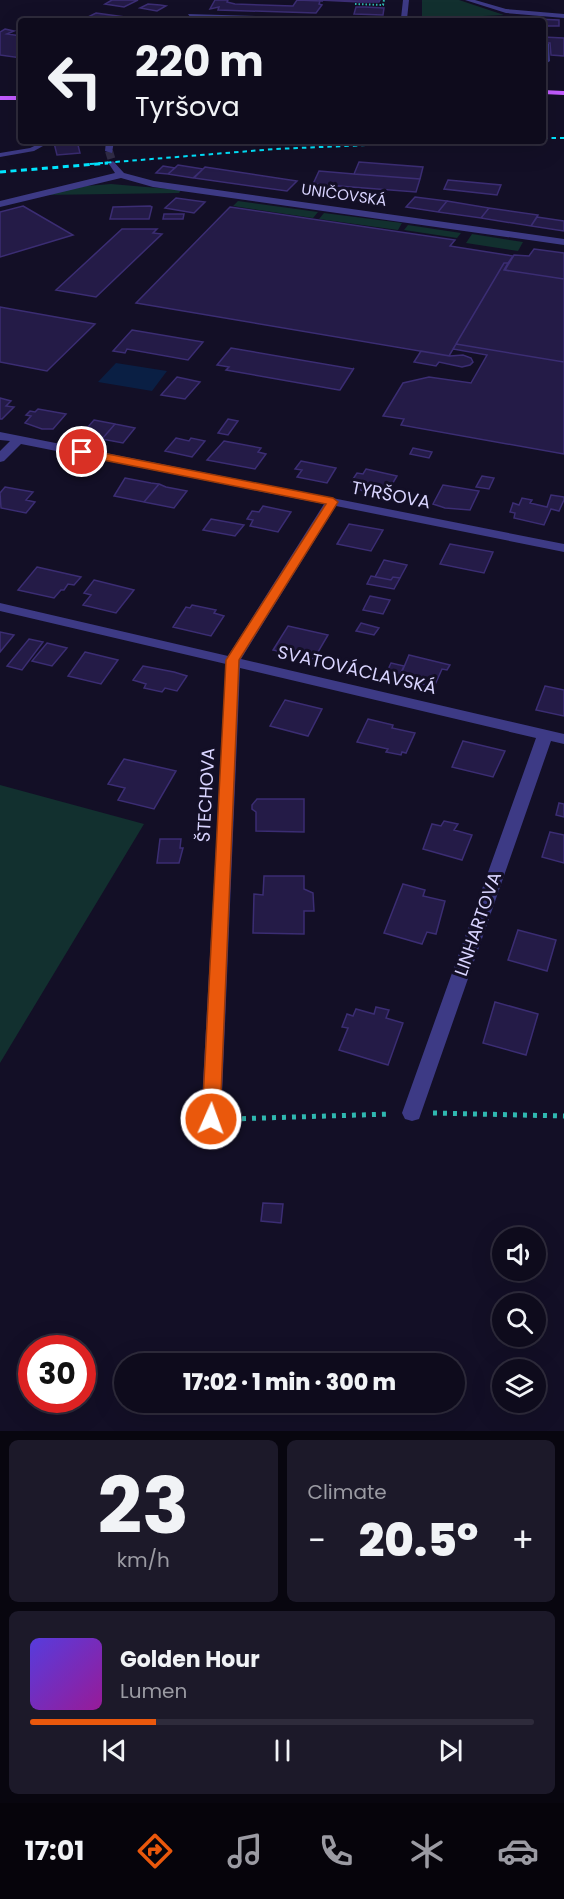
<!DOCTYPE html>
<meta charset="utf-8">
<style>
body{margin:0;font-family:Poppins,sans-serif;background:#1c1929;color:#f1f3f6;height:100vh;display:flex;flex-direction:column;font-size:22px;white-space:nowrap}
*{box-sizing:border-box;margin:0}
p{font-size:20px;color:#9b9ba3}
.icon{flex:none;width:33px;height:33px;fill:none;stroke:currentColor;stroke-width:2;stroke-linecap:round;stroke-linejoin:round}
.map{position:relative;height:1431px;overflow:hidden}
.side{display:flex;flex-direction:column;gap:9px;padding:9px;background:#08060f;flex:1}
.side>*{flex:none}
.top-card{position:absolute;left:18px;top:18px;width:528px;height:126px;border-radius:6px;box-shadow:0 6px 24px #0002,0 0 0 2px #2e2b3b;background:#0e0b1c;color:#f1f3f6;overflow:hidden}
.controls{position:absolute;left:492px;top:1227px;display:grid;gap:12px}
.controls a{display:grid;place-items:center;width:54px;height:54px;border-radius:50%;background:#0e0b1c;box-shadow:0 6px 24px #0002,0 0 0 2px #2e2b3b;font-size:30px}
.speed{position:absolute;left:18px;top:1335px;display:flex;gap:12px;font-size:30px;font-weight:700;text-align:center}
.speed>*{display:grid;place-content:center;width:78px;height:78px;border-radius:50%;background:#0e0b1c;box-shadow:0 6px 24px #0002,0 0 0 2px #2e2b3b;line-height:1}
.speed .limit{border:9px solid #d22;background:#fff;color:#111}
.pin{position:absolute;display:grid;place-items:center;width:51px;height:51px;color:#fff;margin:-26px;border:3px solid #fff;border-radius:50%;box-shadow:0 2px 6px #0007}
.me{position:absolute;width:66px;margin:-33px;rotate:2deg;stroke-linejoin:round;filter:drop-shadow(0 0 4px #0008)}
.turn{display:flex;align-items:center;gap:21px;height:126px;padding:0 18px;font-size:27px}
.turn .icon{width:78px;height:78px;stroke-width:2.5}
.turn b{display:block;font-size:42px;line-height:51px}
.big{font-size:45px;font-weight:800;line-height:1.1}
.side .tile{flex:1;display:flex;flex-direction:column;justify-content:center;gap:9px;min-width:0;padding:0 21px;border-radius:9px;background:#1c1929}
.side .dial{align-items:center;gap:0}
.dial b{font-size:78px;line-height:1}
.song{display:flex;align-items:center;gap:18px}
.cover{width:72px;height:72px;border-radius:9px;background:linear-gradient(135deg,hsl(250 70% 55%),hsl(300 70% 35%))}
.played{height:6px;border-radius:3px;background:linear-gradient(90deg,#ea580c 25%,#2e2b3b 25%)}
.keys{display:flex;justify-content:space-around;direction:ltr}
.heat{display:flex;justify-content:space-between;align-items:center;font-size:33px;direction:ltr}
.side .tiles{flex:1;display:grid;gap:9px;grid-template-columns:1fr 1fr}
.tile:last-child{grid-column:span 2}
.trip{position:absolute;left:114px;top:1353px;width:351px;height:60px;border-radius:30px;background:#0e0b1c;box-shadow:0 6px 24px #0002,0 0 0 2px #2e2b3b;font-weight:800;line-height:60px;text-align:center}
.menu{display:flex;height:96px;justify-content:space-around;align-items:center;background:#06040b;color:#9b9ba3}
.menu .icon{width:42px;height:42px}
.menu .active{color:#ea580c}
.menu b{font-size:27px;color:#f1f3f6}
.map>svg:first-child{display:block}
.green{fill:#12302f}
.water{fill:#0a1f44}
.building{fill:#241b47;stroke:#3b2d73;stroke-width:1.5}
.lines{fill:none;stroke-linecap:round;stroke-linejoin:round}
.street-tunnel{stroke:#312d47;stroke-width:8;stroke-dasharray:8 4;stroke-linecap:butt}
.path-far1{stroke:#2fb8b0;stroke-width:2;stroke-dasharray:1.5 2;stroke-linecap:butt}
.path{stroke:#2fb8b0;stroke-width:5;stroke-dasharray:4 6;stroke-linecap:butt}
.lane{fill:#3d3a85;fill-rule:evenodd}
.street{fill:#3d3a85;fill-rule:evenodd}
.primary{fill:#c25bff;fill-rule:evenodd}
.rail-far1{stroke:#00e5ff;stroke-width:2;stroke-dasharray:4.5 4;stroke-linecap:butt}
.rail{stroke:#00e5ff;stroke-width:3;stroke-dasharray:6 4.5;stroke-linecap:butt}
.route{fill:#ea580c;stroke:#983908;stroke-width:1.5}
.labels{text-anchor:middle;stroke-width:6;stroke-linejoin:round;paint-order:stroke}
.far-street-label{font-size:15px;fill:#d9d4ff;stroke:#130f26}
.street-label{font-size:18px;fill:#d9d4ff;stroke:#130f26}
</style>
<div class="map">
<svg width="564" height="1431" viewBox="0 0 564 1431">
<rect width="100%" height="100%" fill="#130f26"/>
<path class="green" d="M422,0H459L504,15L422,19Z
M111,184L181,190L179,193L42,195L86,186Z
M238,201L318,212L313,218L233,206Z
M324,213L402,223L398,230L319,219Z
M408,225L461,233L457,238L404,230Z
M472,234L523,242L518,251L466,243Z
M0,785L144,824L0,1063Z"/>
<path class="water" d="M116,363L167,371L152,391L98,382Z"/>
<path class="building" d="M112,0H138L124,7L105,4Z
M215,0H228L227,2L235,4L293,6L297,0L323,1H320L319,4L322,5L316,13L218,10L219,7L210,9Z
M319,0H380L379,2H360Z
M148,4L160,5L166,6L157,11L140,8Z
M356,7H365L384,8L383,15L354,14Z
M96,13L132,18L126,21H80Z
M536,19L559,20V26H543V21H537Z
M5,29L14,31L7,34L21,36V58L0,55V32Z
M543,37L564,38V56L551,55L550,43H543Z
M77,141L80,153L57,155L54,143Z
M359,162L423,167L420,179L354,174Z
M178,165L203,169L193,178L168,174Z
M163,166L175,168L168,174L156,173Z
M205,167L297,181L287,191L194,178Z
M319,171L354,174L420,179L416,192L313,184Z
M448,180L501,185L497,195L444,189Z
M415,197L447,201L438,212L406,207Z
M176,198L205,202L194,213L165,208Z
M447,201L489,208L481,218L438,212Z
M23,206L73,235L0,257V212Z
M150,206L152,207L149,219H110L113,207Z
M230,207L455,240L450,246L513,256L508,263H504L449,356L136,303Z
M489,208L538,215L531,226L481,218Z
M164,214H184L183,219H163Z
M537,217L564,221V231L531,226Z
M122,229H157L153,233L162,234L96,297L56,290Z
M534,249L564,253V279L505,270L514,255L529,256Z
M504,263H508L504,270L564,279V362L456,344Z
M0,307L95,324L47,371L0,362Z
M132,330L203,342L188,360L127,349L125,353L113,351Z
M456,344L564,362V454L401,425L404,419L383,416L403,383L429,377L471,383L487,355L453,349Z
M231,348L353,369L354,368L340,390H339L226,370L229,367L217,365Z
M421,351L450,356L463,355L471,358L473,362L470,365L462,367L439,362L436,366L414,362Z
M177,377L200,382L185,399L161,395Z
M0,398L11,401L6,406L14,407L2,419H0Z
M38,409L66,414L53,429H42L25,423L31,416L26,415L30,411L35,412Z
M228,419L238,421L228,435L218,433Z
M94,420L115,424L102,439L81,435Z
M115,424L135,428L123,443L102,439Z
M176,438L189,441L191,438L205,441L192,457L165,451Z
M224,441L261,448L258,452L266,454L255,469L207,460Z
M413,448L432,452L429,458L410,454Z
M301,461L336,468L327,483L297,477L302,470L295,469Z
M366,469L397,476L387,493L372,490L365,492L354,487L357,483L351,482L357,473L363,474Z
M482,476L494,478L489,489L476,487Z
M125,478L151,483L159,484L144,502L114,496Z
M159,484L166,487L187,491L174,508L144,502Z
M443,485L479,491L470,510L445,508L433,504Z
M5,487L33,492L26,500L35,502L26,513L1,508L0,493Z
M551,495L564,497V500L559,511L551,509L544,525L514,518L515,513L510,512L513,503L519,505L522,498L532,500L530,503L547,507Z
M263,506L291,512L278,532L250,526L253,520L247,519L252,511L259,512Z
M211,519L244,525L235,536L203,530Z
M349,524L383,530L371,551L337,544Z
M450,544L493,552L484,573L440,564Z
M384,560L407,565L400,578L393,577L391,580L375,577Z
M37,567L81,577L74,585L68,584L64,590H61L54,598L18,590Z
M371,576L391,580L393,577L400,578L394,589L367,584Z
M94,580L134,590L116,613L83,605L91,595L84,593Z
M370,596L390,600L383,614L363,610Z
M192,605L216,610L214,613L224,616L211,636L173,627L186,607L190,608Z
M361,623L379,628L374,635L356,631Z
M288,626L328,635L314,659L273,650Z
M0,632L14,635L0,652Z
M29,639L43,642L22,670L7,666Z
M47,643L67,648L52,666L32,661Z
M85,652L118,660L101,684L68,676Z
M409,655L450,665L447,670L442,669L434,687L399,679Z
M391,663L404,666L398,679L385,676Z
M143,666L174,672L187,676L177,691L165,688L162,692L144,688L146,684L133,680Z
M545,686L564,690V716L536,710Z
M285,700L322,709L308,736L270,726Z
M368,719L393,725L392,728L415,733L406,753L402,752L401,755L386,752L388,749L357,742Z
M463,741L505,751L493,777L452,767Z
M124,759L176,771L154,809L118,800L125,788L108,784Z
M257,799H304V832L256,831V812L252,809V805Z
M559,803L564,804V817L556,815Z
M444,821L458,824L454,830L472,835L462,860L423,849L432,824L441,826Z
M550,832L564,835V863L542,857Z
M160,839H181L180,848H183L179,863H157Z
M264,876H304V889L313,893L314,911H304V934L253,933L254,894L263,895Z
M403,884L425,890L423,896L445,901L436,934L427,932L422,944L384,933Z
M518,930L556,940L547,971L508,960Z
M495,1002L538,1014L526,1055L483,1043Z
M376,1007L389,1010L386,1018L403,1023L388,1065L339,1050L348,1028L342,1027L347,1014L353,1016L356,1009L374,1014Z
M263,1203L283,1204L281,1223L261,1221Z"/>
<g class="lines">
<path class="street-tunnel" d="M109,151L113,164"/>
<path class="path-far1" d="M355,4L383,5L384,0"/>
<path class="path" d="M433,1113L564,1116
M232,1119L390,1114"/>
<path class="lane" d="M546,42L549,44L550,61L547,63L544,61L543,44Z
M45,141H52L34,151L0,157V153L30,148Z"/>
<path class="street" d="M403,0H409L407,19L395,21L401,18Z
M465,0H475L506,9L564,14V18L506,13Z
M188,14L352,19L355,21L190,17Z
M522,17L520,20L487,21L490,19Z
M106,141H114L112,153L105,151Z
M113,161L124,173L154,181L564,239V245L153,187L121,178L0,207V201L115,173L109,164Z
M0,432L564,544V552L336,506L241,659L564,734V744L551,741L419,1119L412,1121L405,1119L402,1113L536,738L240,668L221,1119L218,1125L211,1127L204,1125L201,1119L226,664L0,611V603L228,656L324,504L21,444L4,461L0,462V451L10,441L0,440Z"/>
<path class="primary" d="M543,90L564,91V95L543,94Z
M0,96H21V100H0Z"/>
<path class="rail-far1" d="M543,138H564
M90,164L275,149L461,141"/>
<path class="rail" d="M0,172L108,163"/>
</g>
<path class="route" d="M82,449L333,498L338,502L239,660L220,1119L217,1125L211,1127L204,1125L202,1119L226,660L326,504L78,455L76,452Z"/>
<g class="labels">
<g class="far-street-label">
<text transform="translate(344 195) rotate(8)" y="5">UNIČOVSKÁ</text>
</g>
<g class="street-label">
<text transform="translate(391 495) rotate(11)" y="6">TYRŠOVA</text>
<text transform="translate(357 670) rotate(13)" y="6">SVATOVÁCLAVSKÁ</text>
<text transform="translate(206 795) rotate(-87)" y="6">ŠTECHOVA</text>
<text transform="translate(478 924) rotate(-71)" y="6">LINHARTOVA</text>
</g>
</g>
</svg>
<div class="controls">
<a><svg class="icon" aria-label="sound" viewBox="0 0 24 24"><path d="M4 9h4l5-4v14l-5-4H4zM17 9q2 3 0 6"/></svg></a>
<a><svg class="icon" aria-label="search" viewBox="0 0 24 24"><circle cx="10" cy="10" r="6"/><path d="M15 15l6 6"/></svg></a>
<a><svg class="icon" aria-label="layers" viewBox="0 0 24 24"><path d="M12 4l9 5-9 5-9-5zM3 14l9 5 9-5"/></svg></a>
</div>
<div class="speed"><div class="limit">30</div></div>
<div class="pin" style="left:82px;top:452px;background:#d93025"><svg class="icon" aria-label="arrive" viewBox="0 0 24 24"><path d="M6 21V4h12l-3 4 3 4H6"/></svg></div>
<svg class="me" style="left:211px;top:1119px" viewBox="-20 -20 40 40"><circle r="17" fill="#ea580c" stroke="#fff" stroke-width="3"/><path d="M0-11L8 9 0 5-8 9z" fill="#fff"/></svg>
<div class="trip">17:02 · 1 min · 300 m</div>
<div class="top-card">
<div class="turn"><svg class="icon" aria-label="left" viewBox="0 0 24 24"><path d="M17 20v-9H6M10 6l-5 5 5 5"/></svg><div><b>220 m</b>Tyršova</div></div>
</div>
</div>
<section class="side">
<div class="tiles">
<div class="tile dial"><b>23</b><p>km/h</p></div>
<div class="tile"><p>Climate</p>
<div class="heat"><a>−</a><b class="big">20.5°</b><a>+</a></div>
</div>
<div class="tile">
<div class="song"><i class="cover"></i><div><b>Golden Hour</b><p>Lumen</p></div></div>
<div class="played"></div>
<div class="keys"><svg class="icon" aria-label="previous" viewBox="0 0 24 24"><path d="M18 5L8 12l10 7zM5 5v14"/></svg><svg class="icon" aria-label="pause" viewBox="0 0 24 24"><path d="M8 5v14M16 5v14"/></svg><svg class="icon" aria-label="next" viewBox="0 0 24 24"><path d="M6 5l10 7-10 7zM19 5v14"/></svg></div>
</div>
</div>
</section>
<nav class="menu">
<b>17:01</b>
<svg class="icon active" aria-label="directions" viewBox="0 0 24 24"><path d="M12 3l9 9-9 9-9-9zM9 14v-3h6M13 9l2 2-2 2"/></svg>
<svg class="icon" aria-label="music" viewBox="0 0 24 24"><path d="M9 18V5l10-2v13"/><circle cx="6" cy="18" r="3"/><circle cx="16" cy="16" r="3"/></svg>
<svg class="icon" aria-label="phone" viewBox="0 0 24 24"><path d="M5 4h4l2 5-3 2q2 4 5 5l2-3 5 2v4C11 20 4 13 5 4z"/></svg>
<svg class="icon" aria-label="climate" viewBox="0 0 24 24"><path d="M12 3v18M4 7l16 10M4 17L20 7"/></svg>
<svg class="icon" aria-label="car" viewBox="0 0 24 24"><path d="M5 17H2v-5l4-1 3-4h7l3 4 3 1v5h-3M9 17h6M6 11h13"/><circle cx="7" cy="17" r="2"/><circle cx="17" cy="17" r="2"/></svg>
</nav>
